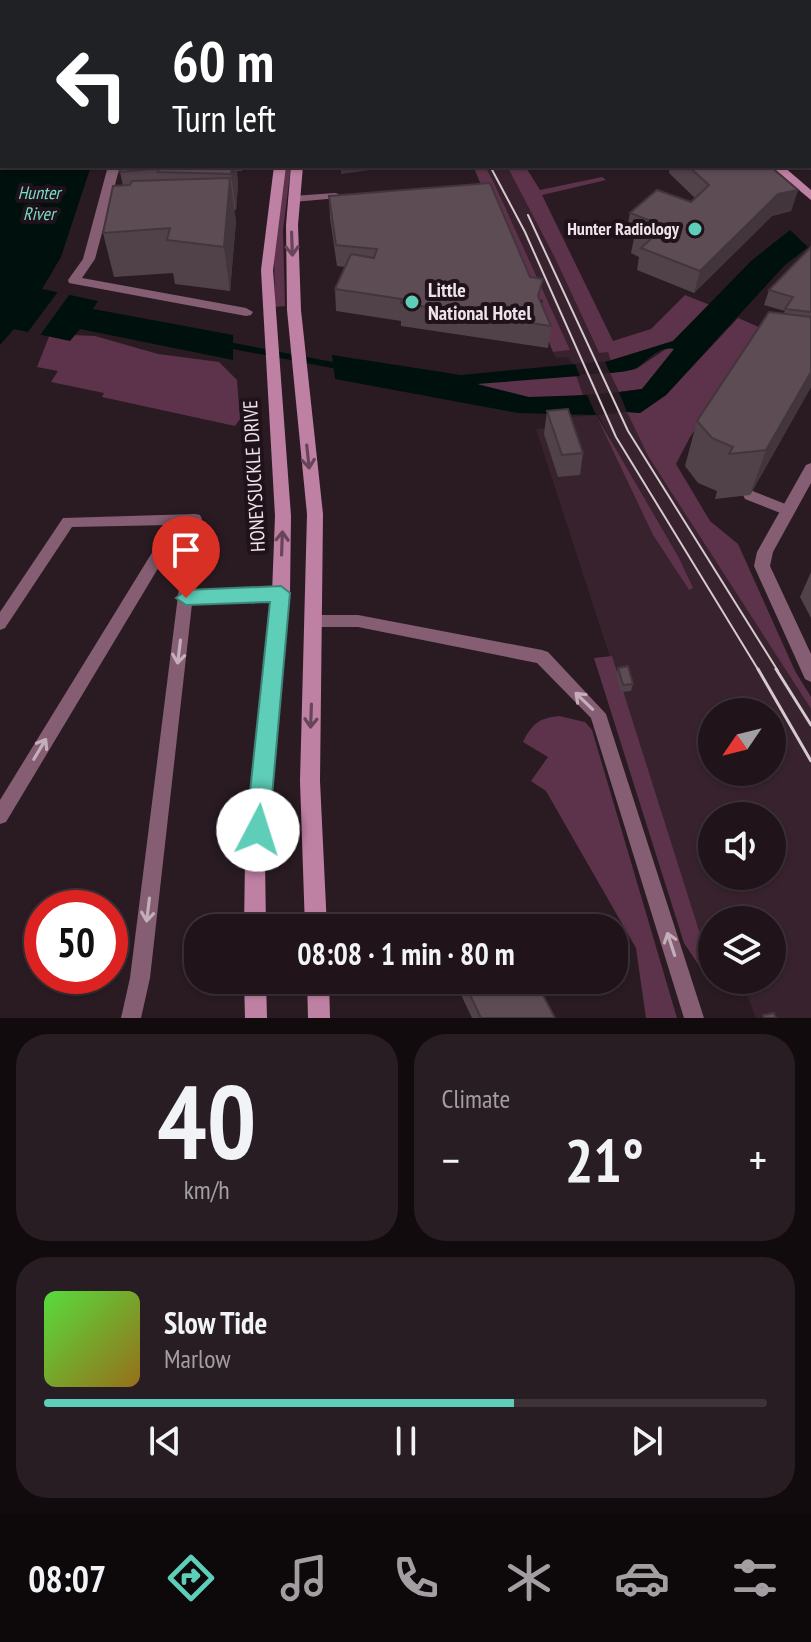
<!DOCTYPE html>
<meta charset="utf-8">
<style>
body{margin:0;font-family:"PT Sans Narrow",sans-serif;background:#281d23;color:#f1f3f6;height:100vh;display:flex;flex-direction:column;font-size:30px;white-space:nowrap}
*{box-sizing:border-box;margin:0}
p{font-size:26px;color:#a29ea2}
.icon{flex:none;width:44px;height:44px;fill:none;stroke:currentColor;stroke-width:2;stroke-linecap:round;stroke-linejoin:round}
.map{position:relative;height:1018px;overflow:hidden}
.drawer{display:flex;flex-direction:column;gap:16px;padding:16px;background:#120b0e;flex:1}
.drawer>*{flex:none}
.top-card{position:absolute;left:0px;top:0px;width:812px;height:168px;box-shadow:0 2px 6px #0004,0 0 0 2px #3d3339;background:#202124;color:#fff;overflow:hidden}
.needle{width:52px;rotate:235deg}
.fabs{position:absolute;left:698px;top:698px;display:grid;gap:16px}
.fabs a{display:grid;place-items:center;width:88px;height:88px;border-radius:50%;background:#20141a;box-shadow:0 2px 6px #0004,0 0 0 2px #3d3339;font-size:40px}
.speed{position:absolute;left:24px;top:890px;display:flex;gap:16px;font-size:40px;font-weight:700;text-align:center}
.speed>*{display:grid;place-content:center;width:104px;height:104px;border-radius:50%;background:#20141a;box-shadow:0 2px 6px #0004,0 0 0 2px #3d3339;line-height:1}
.speed .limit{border:12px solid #d22;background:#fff;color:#111}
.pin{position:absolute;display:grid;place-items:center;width:68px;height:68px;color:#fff;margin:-82px -34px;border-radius:50% 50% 50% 0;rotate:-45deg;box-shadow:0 0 8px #0007}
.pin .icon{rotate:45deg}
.me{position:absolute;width:88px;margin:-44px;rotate:5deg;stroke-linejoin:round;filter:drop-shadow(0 0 6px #0008)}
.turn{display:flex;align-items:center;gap:28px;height:168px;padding:0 40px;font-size:36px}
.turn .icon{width:104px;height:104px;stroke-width:2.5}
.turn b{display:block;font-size:56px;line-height:68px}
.big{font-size:60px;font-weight:700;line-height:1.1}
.drawer .widget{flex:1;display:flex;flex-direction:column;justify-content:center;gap:12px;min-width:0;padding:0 28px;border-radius:32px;background:#281d23}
.drawer .dial{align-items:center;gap:0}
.dial b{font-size:104px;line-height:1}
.song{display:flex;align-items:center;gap:24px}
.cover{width:96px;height:96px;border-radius:12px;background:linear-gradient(135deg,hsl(110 70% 55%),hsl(40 70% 35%))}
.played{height:8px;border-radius:4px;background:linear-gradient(90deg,#5eceb8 65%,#3d3339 65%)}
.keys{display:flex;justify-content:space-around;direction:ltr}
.heat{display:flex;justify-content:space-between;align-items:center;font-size:44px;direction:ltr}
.drawer .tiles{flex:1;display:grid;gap:16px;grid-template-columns:1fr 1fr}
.widget:last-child{grid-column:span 2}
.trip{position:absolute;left:184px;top:914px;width:444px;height:80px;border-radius:32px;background:#20141a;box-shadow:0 2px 6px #0004,0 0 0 2px #3d3339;font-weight:700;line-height:80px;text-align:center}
.menu{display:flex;height:128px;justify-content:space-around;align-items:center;background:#0d080a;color:#a29ea2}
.menu .icon{width:56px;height:56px}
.menu .selected{color:#5eceb8}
.menu b{font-size:36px;color:#f1f3f6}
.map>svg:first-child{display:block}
.built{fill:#37222e;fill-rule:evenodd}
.green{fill:#5d334b}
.water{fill:#00100c}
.pier{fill:#2a1b23}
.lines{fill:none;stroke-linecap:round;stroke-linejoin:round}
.stream{stroke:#00100c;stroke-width:6}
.service{fill:#855e73;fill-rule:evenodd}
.pedestrian{fill:#855e73;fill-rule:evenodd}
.minor{fill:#855e73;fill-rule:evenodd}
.secondary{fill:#bf81a3;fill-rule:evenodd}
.tram-far1{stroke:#d5c9ce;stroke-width:2}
.tram{stroke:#d5c9ce;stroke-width:3}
.wall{fill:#514149}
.shaded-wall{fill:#42353c}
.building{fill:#5e4c55;stroke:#42353c;stroke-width:2}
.oneway{stroke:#684458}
.oneway2{stroke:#c4aeb9}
.route{fill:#5eceb8;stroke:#3d8678;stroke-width:2}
.poi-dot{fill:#5eceb8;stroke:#20121a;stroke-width:3}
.labels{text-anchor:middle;stroke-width:8;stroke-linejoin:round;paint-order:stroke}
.far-water-label{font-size:18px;font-style:italic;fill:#76dcc7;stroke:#20121a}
.far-poi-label{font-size:18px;font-weight:bold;fill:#eee3e8;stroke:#20121a;text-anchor:end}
.poi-label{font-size:20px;font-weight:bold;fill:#eee3e8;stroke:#20121a;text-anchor:start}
.street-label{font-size:20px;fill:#eee3e8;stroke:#20121a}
</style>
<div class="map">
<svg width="811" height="1018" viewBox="0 0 811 1018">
<rect width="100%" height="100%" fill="#2a1b23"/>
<path class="built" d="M485,166H507L555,258L598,352H608L611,361L572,364L568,357L556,358L553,352L570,350Z
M610,373L619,392L583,395L576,375Z
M627,412L648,456L811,709V1018H756L741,980H772V920H712V959L707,956L536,429L574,425L571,417L596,415L653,535L688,589L598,415ZM712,712H772V772H712ZM712,816H772V876H712Z"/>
<path class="green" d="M284,166H291L283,230L285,306L275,307L274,258Z
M473,166H485L493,181L570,350L553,352L539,318L543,300L530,298Z
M507,166H525L540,190L602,177L606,180L542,195L613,341L651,329L685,295L710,305L673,341L611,361L608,352L599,353L555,258Z
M738,318L766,330L690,437L676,464L710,521L738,544L795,671L811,697V709L648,456L627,412L640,413L666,395Z
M50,334L95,336L158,354L219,362L237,380L240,419L235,426L102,397L104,393L51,382L58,371L37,367Z
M669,347L674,349L672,353L642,389L619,392L610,373L636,369Z
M576,375L583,395C557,399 497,401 477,383Z
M596,415L679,558L693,588L689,590L653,535Z
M612,656L707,956L712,959V972L700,967L684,943L594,658Z
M559,716L585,722L592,730L677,1018H646L636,948L546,791L531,781L548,757L523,742C532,724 539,718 559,716Z"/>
<path class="water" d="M0,0L78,2H2V166H91L61,257L42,289L98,301L93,309L233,335V360L80,329L70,341L14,329L0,345Z
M790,230L808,247L784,266L666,395L640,413L627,412L619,392L642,389L674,349C659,346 649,359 638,367C629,372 619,372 610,373L605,362L673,341L751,261Z
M332,355L461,375L575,364L580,376L477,384L529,397L587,395L596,415L518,413L335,379Z"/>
<path class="pier" d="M60,289L72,291L38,338L25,336Z"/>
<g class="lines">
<path class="stream" d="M223,344L343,367"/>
<path class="service" d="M426,0H434L435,2H427Z
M335,193L339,194V198L293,202L288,199L293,196Z
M750,490L793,507L795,511L788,516L745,499L743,495Z
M195,514L200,515L202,519L194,592L281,587L286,589L288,593L286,597L281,599L192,604L150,978L141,1018H121L130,978L187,524L184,525L6,822L0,824V800L169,525L72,527L5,628L0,630V612L63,518Z
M314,615H358L542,650L548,652L606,714L704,1018H684L591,718L537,663L358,627H314L309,625L306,621L309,617Z"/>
<path class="pedestrian" d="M87,0H98L100,2H89Z
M108,166H120L95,259L82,278L246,308L253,312L251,315L246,316L69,283L68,280L83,259Z"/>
<path class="minor" d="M811,463V483L773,552L770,566L811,654V682L805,679L754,566L757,552L806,465Z"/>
<path class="secondary" d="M235,0H245L246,2H236Z
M266,0H276L277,2H267Z
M572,0H582L584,2H574Z
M274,166H286L273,270L291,516L290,593L265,860L266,928H244L245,860L272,593L275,516L261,270Z
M291,166H303L298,225L301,310L323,514L320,781L327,928H305L300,781L307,514L287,310L286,225Z
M770,166H783L811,190V200Z
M244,980H266L267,1018H245Z
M307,980H329L330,1018H308Z"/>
<path class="tram-far1" d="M490,166L525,232L616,437L759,671
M528,215L628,431L778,671"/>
<path class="tram" d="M758,669L811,761
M776,669L811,725"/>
</g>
<path class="wall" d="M444,0H562V2H446Z
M121,166H242V171H237L238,185L236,210H234L236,221L230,291L175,284L173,273L114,277L103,233L123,186L120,172Z
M670,166H770L798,190L791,211L772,216L694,293L637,270L639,257L631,253L634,238L626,234L630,213L691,202L695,198L669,173Z
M329,196L540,301L551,326L548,348L401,326V321L336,311L335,289L345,267L337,266L330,218Z
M811,247V387L750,495L715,499L717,491L698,483L685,466L697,421L784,313L785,311L764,305L769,290Z
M547,411L583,453L580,475L558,477L544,434Z
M811,572V618L800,597Z
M618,668L633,684L631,691L621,692L616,675Z
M706,928H712V947L707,948L703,934Z
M454,980H535L555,1018H472Z"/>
<path class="shaded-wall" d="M122,0H132L133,2H123Z
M554,0H562V2H541Z
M232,166H236L238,185L236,210L231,174Z
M341,166H401L341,174Z
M230,178L236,221L230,291L224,247Z
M798,190L791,211L772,216L694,293L700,271L778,194Z
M811,372V387L750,495L766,450Z"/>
<path class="building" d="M136,0H149L150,2H136Z
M158,0H213L212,1L219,2H157Z
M301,0H381L382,2H302Z
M457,0H554L541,2H459Z
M648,0H786L789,2H651Z
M810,83H811L810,118Z
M121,166H232L231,174L158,172L159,168L120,172Z
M688,166H770L798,190L778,194L700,271L641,248L652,238L635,231L649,220L630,213L657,190L691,202L709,185Z
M230,178L224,247L167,240L170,228L103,233L113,186L130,185L132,181Z
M490,183L530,277L543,279L538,296L551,326L401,303L402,299L335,289L351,254L374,258L377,249L336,245L329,196Z
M811,247V312L785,309L793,297L769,290Z
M769,312L811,317V372L766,450L729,454L733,447L712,438L697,421Z
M568,409L583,453L562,455L547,411Z
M628,666L633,684L623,685L618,668Z
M503,920L508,928H485Z
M706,928H712V942H711Z
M463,980H535L555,1018H481Z
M774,1013L776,1018H764L763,1015Z"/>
<defs><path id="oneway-shaft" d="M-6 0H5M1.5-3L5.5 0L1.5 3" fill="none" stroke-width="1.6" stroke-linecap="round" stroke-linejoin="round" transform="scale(2)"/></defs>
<g class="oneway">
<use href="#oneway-shaft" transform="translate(292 244) rotate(88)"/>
<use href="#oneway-shaft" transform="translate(308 457) rotate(84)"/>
<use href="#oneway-shaft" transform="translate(282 543) rotate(-88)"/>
<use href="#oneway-shaft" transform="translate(311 716) rotate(92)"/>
</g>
<g class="oneway2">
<use href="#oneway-shaft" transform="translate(179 652) rotate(97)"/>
<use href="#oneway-shaft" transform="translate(584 701) rotate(-136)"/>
<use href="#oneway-shaft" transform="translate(40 749) rotate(-59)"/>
<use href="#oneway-shaft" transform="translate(148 910) rotate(97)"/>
<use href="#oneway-shaft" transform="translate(671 944) rotate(-108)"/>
</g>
<path class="route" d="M281,586L290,593L269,830L266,838L258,841L250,838L246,830L270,602L186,605L176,598L186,590Z"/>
<g class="poi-dot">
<circle cx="695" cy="229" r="8"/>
<circle cx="412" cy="302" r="8"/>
</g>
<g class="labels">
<g class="far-water-label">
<text x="39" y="199">Hunter<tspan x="39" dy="21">River</tspan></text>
</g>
<g class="far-poi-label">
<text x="679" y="235">Hunter Radiology</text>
</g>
<g class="poi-label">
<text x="428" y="297">Little<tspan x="428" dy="23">National Hotel</tspan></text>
</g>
<g class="street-label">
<text transform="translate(254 476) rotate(-93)" y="7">HONEYSUCKLE DRIVE</text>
</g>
</g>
</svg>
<div class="fabs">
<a><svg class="needle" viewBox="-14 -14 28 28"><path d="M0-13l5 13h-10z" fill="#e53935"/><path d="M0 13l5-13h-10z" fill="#a29ea2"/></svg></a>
<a><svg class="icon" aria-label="sound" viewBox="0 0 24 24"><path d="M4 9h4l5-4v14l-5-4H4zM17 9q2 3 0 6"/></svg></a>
<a><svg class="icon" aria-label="layers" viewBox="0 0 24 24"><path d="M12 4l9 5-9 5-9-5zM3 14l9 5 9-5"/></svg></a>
</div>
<div class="speed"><div class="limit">50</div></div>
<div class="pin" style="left:186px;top:598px;background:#d93025"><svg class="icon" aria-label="arrive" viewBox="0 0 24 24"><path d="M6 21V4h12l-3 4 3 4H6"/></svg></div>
<svg class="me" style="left:258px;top:830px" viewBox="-20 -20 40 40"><circle r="19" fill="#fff"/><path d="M0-13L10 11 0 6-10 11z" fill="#5eceb8"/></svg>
<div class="trip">08:08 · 1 min · 80 m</div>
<div class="top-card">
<div class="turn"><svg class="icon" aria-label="left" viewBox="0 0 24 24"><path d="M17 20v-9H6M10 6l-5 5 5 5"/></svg><div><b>60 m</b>Turn left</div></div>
</div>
</div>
<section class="drawer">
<div class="tiles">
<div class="widget dial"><b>40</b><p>km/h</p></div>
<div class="widget"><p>Climate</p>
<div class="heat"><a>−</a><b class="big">21°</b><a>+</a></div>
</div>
<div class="widget">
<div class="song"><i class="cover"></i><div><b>Slow Tide</b><p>Marlow</p></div></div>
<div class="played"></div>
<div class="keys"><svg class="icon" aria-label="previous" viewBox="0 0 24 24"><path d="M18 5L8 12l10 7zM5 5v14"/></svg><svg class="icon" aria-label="pause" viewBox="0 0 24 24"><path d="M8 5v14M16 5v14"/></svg><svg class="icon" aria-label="next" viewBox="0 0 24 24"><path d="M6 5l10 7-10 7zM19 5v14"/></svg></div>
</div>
</div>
</section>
<nav class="menu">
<b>08:07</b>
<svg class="icon selected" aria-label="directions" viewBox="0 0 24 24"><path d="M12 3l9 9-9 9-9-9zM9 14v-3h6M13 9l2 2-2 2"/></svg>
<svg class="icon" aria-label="music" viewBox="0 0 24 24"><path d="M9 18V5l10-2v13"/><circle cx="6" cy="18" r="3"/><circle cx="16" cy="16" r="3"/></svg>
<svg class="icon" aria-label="phone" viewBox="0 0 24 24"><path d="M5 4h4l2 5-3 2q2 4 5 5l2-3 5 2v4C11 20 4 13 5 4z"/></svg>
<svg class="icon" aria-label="climate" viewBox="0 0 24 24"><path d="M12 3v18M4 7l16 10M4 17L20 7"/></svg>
<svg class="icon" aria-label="car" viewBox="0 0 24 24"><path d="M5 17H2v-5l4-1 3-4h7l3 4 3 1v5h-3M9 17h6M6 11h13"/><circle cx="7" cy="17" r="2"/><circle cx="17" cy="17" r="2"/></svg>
<svg class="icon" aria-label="filters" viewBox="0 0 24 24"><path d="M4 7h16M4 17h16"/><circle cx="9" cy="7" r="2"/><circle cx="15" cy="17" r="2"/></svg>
</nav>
